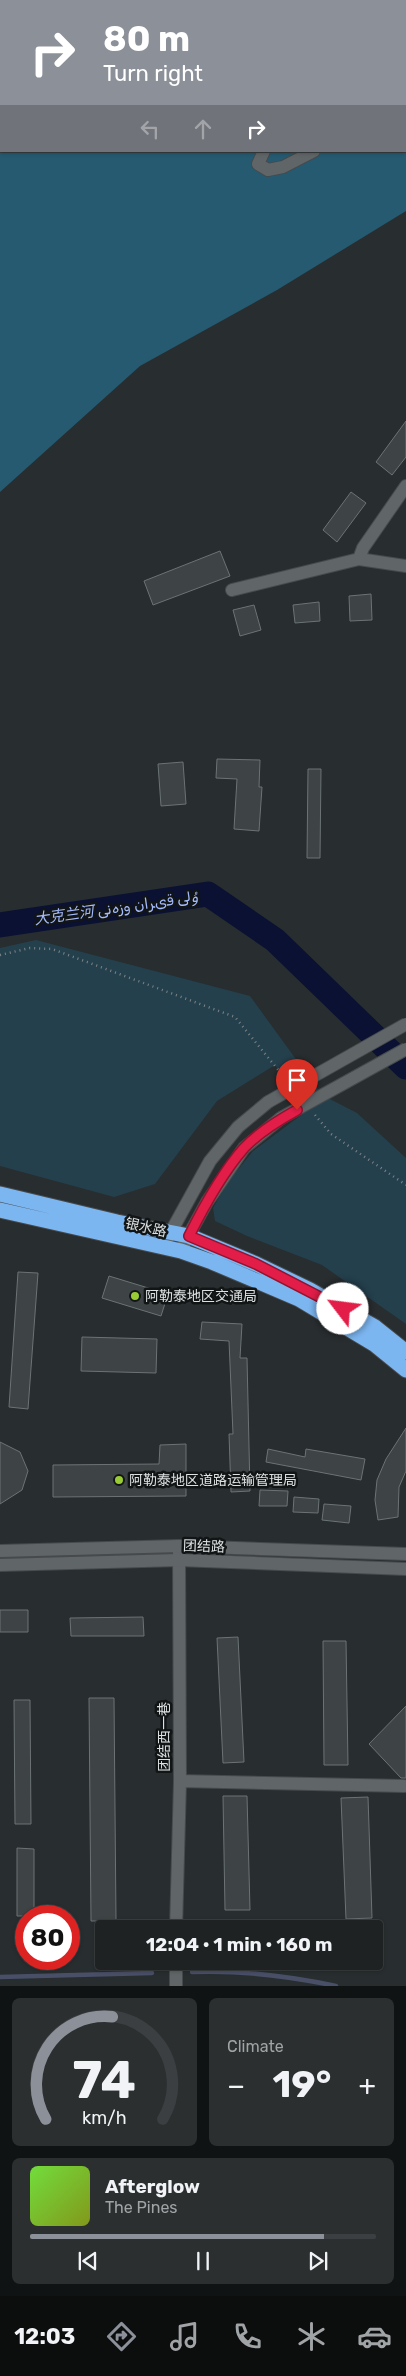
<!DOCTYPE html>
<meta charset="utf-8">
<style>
body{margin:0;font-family:Rubik,Vazirmatn,"Noto Sans SC",sans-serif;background:#2b2f30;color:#f1f3f6;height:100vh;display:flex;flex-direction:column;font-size:19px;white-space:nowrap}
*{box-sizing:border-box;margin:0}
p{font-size:16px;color:#a1a4a6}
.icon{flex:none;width:28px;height:28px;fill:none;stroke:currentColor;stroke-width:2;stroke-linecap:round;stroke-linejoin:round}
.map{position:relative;height:1986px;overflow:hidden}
.sheet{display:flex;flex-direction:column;gap:12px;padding:12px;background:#101313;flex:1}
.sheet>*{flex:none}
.guide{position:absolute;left:0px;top:0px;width:406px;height:152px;box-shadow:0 1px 4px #0004,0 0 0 1px #3c3f41;background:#8c9099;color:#fff;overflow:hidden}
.speed{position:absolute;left:15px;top:1905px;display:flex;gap:10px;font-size:25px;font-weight:700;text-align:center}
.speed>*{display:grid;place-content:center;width:65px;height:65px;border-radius:50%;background:#1e2223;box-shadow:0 1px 4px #0004,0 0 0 1px #3c3f41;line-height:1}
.speed .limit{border:8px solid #d22;background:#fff;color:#111}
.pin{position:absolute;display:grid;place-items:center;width:42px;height:42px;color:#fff;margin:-51px -21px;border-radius:50% 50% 50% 0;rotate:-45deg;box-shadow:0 0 5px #0007}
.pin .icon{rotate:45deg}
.me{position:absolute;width:55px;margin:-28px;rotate:300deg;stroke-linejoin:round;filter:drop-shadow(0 0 4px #0008)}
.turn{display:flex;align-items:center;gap:18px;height:105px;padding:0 20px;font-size:22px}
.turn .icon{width:65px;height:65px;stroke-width:2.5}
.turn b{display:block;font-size:35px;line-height:42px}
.lanes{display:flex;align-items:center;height:48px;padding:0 20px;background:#0003;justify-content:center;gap:25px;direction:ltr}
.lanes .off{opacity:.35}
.big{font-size:38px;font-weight:700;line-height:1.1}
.sheet .card{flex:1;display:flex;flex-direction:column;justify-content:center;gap:8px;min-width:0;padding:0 18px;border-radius:8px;background:#2b2f30}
.sheet .dial{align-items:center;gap:0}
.dial svg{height:130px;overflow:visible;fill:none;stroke:#3c3f41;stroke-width:7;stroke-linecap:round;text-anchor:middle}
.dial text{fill:#f1f3f6;stroke:none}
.song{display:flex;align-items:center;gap:15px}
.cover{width:60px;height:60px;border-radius:8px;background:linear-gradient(135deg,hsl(100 70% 55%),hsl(70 70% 35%))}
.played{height:5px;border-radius:2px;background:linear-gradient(90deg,#8c9099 85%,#3c3f41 85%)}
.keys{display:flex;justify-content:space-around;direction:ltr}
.heat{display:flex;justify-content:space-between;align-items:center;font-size:28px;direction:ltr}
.sheet .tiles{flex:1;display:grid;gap:12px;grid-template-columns:1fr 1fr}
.card:last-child{grid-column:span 2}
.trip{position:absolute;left:95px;top:1920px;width:288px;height:50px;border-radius:5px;background:#1e2223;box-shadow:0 1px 4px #0004,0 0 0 1px #3c3f41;font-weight:700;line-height:50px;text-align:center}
.tab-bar{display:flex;height:80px;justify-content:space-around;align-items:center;background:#0c0e0e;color:#a1a4a6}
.tab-bar .icon{width:35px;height:35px}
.tab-bar .current{color:#8c9099}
.tab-bar b{font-size:22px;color:#f1f3f6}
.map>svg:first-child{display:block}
.green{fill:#24404d}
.forest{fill:#255a71;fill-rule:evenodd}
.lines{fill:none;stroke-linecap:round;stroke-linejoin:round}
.stream{stroke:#494f67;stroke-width:4.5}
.river{stroke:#0a1132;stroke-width:25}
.building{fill:#3e4445;stroke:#6c7374}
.street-casing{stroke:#464a4d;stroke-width:14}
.secondary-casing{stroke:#464a4d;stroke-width:14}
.highway-casing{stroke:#464a4d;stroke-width:17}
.path{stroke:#7f8485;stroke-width:2.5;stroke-dasharray:1 4;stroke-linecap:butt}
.street{stroke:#606568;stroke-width:12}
.secondary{stroke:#606568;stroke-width:12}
.highway{stroke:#7cb6f1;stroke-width:15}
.secondary-bridge-casing{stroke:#464a4d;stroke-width:14;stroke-linecap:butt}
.secondary-bridge{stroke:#606568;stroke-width:12}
.route-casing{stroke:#92132f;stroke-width:12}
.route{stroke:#e11d48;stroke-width:9}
.poi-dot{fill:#99cb35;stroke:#121516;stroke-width:2}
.labels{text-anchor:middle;stroke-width:5;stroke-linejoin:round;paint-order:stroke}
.street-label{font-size:14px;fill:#dde1e2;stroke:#121516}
.poi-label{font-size:14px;fill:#dde1e2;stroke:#121516;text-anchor:start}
.water-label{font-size:15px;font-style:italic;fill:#a6bbfd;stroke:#121516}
</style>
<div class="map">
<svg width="406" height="1986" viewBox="0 0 406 1986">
<rect width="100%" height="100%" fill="#282d2f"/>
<path class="green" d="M36,940L250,996L322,1095L357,1113L406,1158V1324L322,1265L247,1236L215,1221L213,1208L228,1182L253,1151L308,1110L275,1065L217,1101L155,1184L114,1197L0,1166V948Z"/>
<path class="forest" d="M0,0H406V211L277,290L140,366L0,492ZM1,1H405V151H1Z"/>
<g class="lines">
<path class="stream" d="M192,1972C241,1970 288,1976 336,1986
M0,1977L152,1973"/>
<path class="river" d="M0,925L208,894L275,940L406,1067"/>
</g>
<path class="building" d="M406,421V457L392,475L376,462Z
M351,492L366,503L337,542L323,530Z
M220,551L230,576L153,605L144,581Z
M371,594L372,620L350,621L349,596Z
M319,602L320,621L295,623L293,605Z
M254,605L261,630L240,636L233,610Z
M217,759L260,760L259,787H262L259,831L234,829L237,779L216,778Z
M183,762L186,804L161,806L158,764Z
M308,769H321L320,858H307Z
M18,1272L38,1273L28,1409L9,1407Z
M109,1276L168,1294L161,1316L102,1298Z
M202,1322L242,1324L240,1358H247L250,1491L231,1492L229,1434H233L229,1341L200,1339Z
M82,1337L157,1339L156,1373L81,1371Z
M406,1428V1471L399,1487L398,1517L378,1520L375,1500L377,1480L386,1459Z
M0,1442L20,1452L28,1471L22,1490L0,1504Z
M186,1444V1496L53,1497V1465L159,1464L160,1445Z
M268,1449L305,1457L306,1449L365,1459L361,1480L266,1462Z
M260,1490L288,1491L287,1506H259Z
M294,1497L319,1499L318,1513L293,1512Z
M324,1504L351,1506L349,1523L322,1520Z
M0,1610H28V1632H0Z
M143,1617L144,1636H71L70,1618Z
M238,1637L244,1762L223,1763L217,1638Z
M323,1641H346L348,1765H324Z
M89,1698H114L116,1921H91Z
M14,1700H30L31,1824H15Z
M406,1706V1778H401L369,1744Z
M223,1796H247L250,1910H225Z
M368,1797L372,1918L346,1919L341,1798Z
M17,1848L34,1849V1916H17Z"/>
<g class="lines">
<defs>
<path id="street" d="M138,0L147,1
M405,118H406
M264,151L258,164L268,170L283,167L314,151
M359,559L406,566
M232,590L359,559L363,548L406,486
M180,1781L404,1786
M176,1929L180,1781L179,1546
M176,1961V1986"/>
<path id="secondary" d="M167,1239L210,1161L238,1127L268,1102
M184,1244L207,1202L244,1148L281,1118
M0,1551L179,1546L406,1554
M0,1565L179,1560L406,1569"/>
<path id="highway" d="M0,1194L117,1222L189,1236L256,1264L310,1290L375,1327L406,1352
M0,1210L181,1251L212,1262L299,1299L374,1344L406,1370"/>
</defs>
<use href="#street" class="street-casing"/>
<use href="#secondary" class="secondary-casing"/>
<use href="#highway" class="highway-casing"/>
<path class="path" d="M0,955L30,948L52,949L235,1017L284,1077
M315,1115L331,1134L406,1185"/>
<use href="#street" class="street"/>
<use href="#secondary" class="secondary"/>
<use href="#highway" class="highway"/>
<defs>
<path id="secondary-bridge" d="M268,1102L406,1024
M281,1118L406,1049"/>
</defs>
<use href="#secondary-bridge" class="secondary-bridge-casing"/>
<use href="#secondary-bridge" class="secondary-bridge"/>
</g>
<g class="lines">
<defs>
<path id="route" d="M297,1110C279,1120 258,1133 244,1148C223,1172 203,1208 189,1236L256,1264L343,1309"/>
</defs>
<use href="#route" class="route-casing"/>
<use href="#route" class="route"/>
</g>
<g class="poi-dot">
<circle cx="135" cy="1296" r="5"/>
<circle cx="119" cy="1480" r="5"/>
</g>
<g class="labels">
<g class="street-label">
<text transform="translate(146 1227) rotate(13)" y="5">银水路</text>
<text transform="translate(204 1546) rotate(2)" y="5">团结路</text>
<text transform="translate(164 1737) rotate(-90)" y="5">团结西一巷</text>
</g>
<g class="poi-label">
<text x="145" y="1301">阿勒泰地区交通局</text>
<text x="129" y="1485">阿勒泰地区道路运输管理局</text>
</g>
<g class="water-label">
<text transform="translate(116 908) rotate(-8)" y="5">大克兰河 ۇلى قىران وزەنى</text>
</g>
</g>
</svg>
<div class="speed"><div class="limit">80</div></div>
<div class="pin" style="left:297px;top:1110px;background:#d93025"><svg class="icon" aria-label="arrive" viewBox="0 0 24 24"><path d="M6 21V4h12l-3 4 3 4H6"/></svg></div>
<svg class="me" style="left:343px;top:1309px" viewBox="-20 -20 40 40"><circle r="19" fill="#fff"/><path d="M0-13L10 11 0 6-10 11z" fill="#e11d48"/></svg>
<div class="trip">12:04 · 1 min · 160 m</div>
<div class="guide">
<div class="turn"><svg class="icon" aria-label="right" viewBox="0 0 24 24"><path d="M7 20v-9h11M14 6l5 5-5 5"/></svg><div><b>80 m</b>Turn right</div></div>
<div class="lanes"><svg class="icon off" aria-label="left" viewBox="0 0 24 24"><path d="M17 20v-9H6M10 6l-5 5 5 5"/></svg><svg class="icon off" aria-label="ahead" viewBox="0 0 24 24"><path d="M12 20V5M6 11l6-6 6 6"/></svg><svg class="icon" aria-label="right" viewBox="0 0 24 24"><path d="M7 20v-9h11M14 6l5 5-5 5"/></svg></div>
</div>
</div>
<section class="sheet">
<div class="tiles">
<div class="card dial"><svg viewBox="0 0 100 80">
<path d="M14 69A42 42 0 1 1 86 69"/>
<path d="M14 69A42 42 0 0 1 55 6" stroke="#8c9099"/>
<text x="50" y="56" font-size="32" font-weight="700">74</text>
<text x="50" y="72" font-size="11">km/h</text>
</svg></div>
<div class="card"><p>Climate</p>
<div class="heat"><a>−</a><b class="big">19°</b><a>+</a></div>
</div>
<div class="card">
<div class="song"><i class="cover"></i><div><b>Afterglow</b><p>The Pines</p></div></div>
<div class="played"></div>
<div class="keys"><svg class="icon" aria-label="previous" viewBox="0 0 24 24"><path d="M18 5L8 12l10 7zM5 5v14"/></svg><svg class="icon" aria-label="pause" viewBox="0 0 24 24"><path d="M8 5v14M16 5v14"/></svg><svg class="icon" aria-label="next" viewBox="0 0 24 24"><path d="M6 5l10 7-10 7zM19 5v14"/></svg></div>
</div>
</div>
</section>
<nav class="tab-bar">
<b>12:03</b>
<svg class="icon current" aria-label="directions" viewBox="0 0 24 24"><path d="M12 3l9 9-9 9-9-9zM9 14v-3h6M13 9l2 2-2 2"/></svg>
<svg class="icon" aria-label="music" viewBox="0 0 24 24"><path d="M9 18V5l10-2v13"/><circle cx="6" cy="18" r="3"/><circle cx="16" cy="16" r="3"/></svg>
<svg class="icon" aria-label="phone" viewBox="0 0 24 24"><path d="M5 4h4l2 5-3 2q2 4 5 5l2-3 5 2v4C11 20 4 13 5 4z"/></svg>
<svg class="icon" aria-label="climate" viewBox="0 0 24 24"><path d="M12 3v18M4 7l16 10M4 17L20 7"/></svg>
<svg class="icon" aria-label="car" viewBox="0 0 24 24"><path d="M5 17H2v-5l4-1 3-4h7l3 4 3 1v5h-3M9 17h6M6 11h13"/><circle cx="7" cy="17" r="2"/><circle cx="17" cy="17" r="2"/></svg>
</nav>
